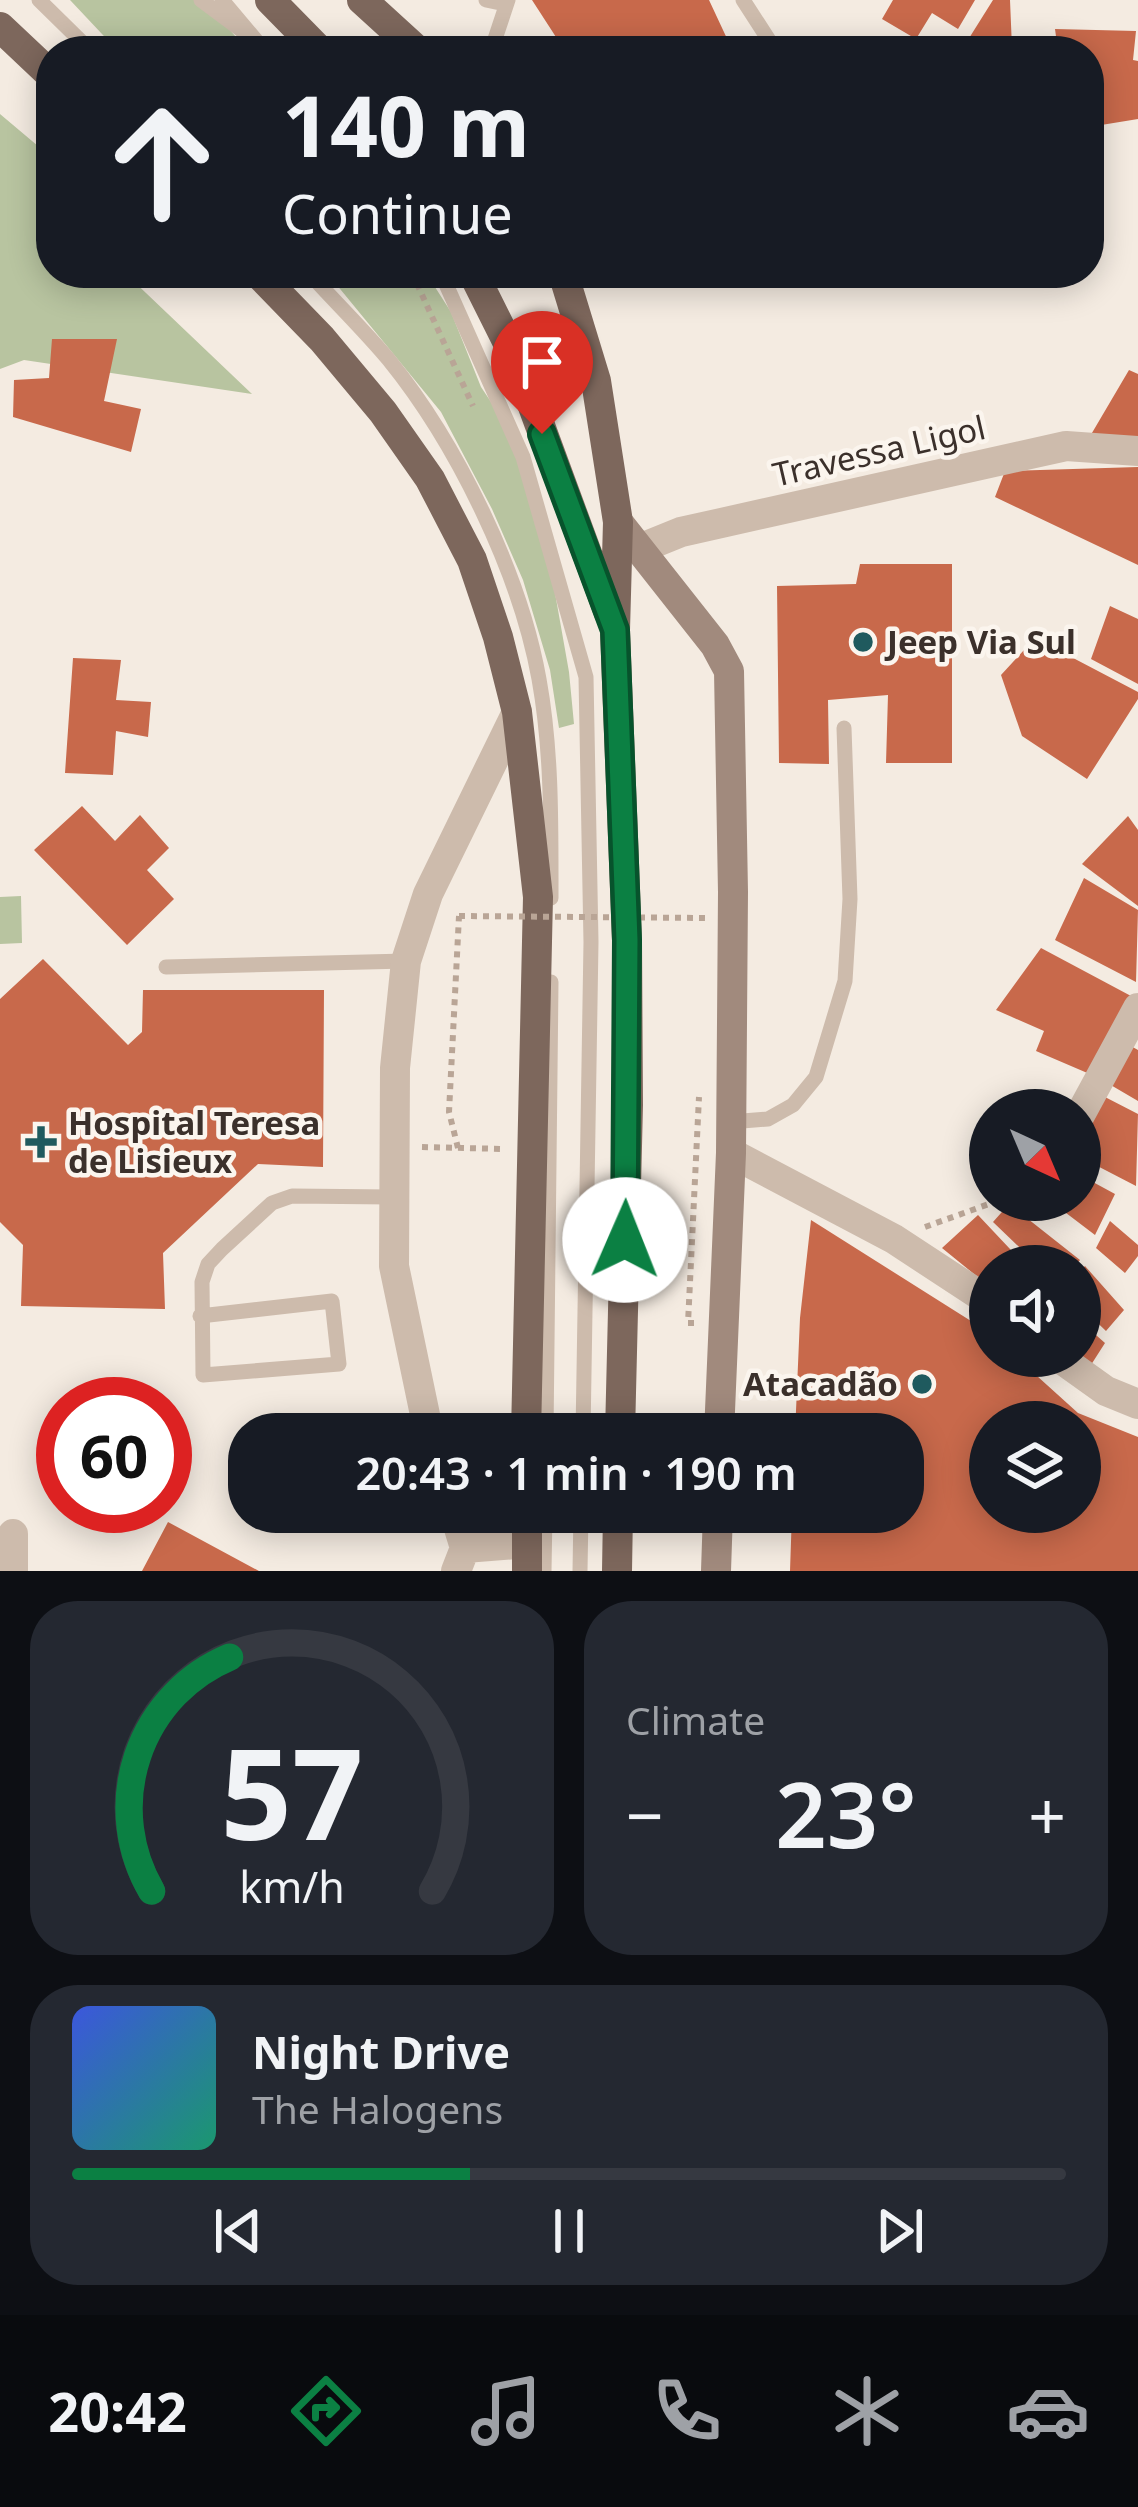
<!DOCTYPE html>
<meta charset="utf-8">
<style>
body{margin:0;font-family:"Noto Sans",sans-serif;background:#242831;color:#f1f3f6;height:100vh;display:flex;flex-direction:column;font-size:45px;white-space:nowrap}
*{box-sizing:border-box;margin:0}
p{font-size:39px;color:#9ea1a6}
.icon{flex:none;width:66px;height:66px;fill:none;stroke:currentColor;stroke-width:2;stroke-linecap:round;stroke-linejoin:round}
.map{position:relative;height:1571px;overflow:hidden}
.sheet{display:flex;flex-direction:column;gap:30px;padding:30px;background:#0d0f14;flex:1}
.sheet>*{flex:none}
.top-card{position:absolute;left:36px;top:36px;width:1068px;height:252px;border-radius:48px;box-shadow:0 6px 30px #0003;background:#171b24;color:#f1f3f6;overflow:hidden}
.needle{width:78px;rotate:136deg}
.tools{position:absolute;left:969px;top:1089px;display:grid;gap:24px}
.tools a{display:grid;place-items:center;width:132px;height:132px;border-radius:50%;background:#171b24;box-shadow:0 6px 30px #0003;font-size:60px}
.speed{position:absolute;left:36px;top:1377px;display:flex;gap:24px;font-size:60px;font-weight:700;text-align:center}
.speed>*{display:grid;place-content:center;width:156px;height:156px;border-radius:50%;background:#171b24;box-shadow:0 6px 30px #0003;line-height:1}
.speed .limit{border:18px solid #d22;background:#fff;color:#111}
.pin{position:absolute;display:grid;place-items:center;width:102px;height:102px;color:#fff;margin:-123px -51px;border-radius:50% 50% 50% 0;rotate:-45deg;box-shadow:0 0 12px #0007}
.pin .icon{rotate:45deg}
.me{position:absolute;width:132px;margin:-66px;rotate:1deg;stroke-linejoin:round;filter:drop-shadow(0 0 9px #0008)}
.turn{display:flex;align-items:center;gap:42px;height:252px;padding:0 48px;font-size:54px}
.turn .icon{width:156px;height:156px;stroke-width:2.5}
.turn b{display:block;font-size:84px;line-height:102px}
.big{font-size:90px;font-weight:600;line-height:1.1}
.sheet .widget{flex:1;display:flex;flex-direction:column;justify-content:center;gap:18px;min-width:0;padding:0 42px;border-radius:48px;background:#242831}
.sheet .dial{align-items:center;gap:0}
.dial svg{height:312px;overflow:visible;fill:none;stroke:#363941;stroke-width:7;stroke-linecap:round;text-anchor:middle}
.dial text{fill:#f1f3f6;stroke:none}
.song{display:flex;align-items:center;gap:36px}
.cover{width:144px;height:144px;border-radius:18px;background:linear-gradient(135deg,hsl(230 70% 55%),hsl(160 70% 35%))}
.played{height:12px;border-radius:6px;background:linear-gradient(90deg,#0b8043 40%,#363941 40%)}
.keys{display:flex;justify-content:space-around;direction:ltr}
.heat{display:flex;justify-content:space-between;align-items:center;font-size:66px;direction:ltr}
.sheet .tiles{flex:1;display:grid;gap:30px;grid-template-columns:1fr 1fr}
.widget:last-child{grid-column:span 2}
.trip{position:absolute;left:228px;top:1413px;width:696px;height:120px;border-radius:48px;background:#171b24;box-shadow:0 6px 30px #0003;font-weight:600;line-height:120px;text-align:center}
.tabs{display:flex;height:192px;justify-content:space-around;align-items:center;background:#090b0e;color:#9ea1a6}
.tabs .icon{width:84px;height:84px}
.tabs .current{color:#0b8043}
.tabs b{font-size:54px;color:#f1f3f6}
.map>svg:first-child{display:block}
.green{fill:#b8c4a0}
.building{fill:#c8694b;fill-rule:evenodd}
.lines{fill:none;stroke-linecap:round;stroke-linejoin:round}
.path{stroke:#b9a596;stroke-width:6;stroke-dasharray:6 6;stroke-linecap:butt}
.lane{stroke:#cdbbac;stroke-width:15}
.street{stroke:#cdbbac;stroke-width:30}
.secondary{stroke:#a18a7d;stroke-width:30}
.primary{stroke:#7d675c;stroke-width:30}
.path-bridge{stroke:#b9a596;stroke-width:6;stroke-dasharray:6 6;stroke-linecap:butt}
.route-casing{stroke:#07532c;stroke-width:30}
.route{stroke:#0b8043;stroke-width:21}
.poi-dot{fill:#1f5a5e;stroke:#fbf5ee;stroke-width:4.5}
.labels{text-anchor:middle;stroke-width:9;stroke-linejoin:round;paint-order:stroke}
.street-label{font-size:33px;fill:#3b302b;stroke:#fbf5ee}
.poi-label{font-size:33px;font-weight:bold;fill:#3b302b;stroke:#fbf5ee;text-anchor:start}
</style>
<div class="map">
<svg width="1138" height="1571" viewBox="0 0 1138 1571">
<rect width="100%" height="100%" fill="#f4ebe1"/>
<path class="green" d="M70,0H204L248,51H118Z
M0,114L51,157V273H125L252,394L24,360L0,369Z
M327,273H426L451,312L481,387L532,463L569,672L574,724L559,728L550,670L523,580L492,509L441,412Z
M21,896L22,943L0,944V897Z"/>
<path class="building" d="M532,0H709L730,45L760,42L766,51H565Z
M893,0H975L958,29L932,13L916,39L882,19Z
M993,0H1010L1012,48L961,51Z
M1055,29L1136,31L1133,60L1138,61V119L1089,127V51H1058Z
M52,339H117L104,401L141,409L131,452L13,417L14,380L49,378Z
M1129,370L1138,374V447L1089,438Z
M1138,467V565L995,497L1005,471Z
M860,564H952V763H886L888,695L828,700L829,764L779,763L777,586L856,584Z
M1110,606L1138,619V684L1091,659Z
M1035,638L1138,692V699L1087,779L1022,736L1001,675Z
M73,658L121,660L116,700L151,702L148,737L116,731L113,775L65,773Z
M82,806L115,841L140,815L169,848L147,870L174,899L127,945L34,850Z
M1128,816L1138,830V906L1082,864Z
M1084,878L1138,910L1136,982L1055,940Z
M1041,948L1131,996L1092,1075L1036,1051L1044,1031L996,1010Z
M43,959L128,1045L142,1032L143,990H324L323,1167L258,1164L163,1253L165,1309L21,1306L23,1245L0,1222V999Z
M1129,1045L1138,1050V1101L1109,1084Z
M1105,1097L1138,1114L1136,1186L1080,1157V1136Z
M1080,1175L1115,1194L1095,1235L1049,1200H1080Z
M1009,1204L1080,1260L1075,1266H1039L993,1222Z
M978,1215L1026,1266H990V1287L942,1248Z
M811,1220L990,1333V1356H1015L1078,1413L1138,1437V1571H790L792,1512H903V1434H795L800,1318ZM990,1422H1080V1512H990Z
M1110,1221L1138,1245V1256L1125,1273L1096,1248Z
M1085,1266L1124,1310L1106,1331L1080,1306V1271Z
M1080,1321L1105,1343L1089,1368L1080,1356Z
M168,1522L259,1571H142Z"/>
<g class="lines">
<path class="path" d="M412,273L473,406
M422,1147L505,1149
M458,1148L449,1112L459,916
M925,1227L1000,1200
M694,1323H688L699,1097"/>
<path class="lane" d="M39,0L91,51
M201,0L256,41
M222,0L265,51
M486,0L505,4
M743,0L776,51
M491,51L508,0
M309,273C335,302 364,330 389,360C457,444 520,573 539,679C552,751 551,825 551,898
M441,273L523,457L586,677L591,942L583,1434
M166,967L406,961
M730,1122L768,1119L793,1105L816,1077L845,981L850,899L844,728
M200,1316L332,1301L339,1364L203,1375L202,1282L208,1264L222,1249L272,1203L292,1196L391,1197
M546,1434L551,982
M544,1571L545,1512
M580,1571L581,1512"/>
<path class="street" d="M639,549L681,532L1066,446L1138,451
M1080,1115L1138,1008
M731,1153L894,1239L990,1302
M1057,1356L1106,1391L1138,1404
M429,1434L394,1266L395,1068L406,961L428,894L517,712
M454,1512L465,1548
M13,1534V1571
M456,1571L465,1548L517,1544"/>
<path class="secondary" d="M618,522L715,645L729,671L733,892L731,1153L719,1434
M716,1571L718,1512"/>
<path class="primary" d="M270,0L320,51
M362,0L418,51
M0,27L51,75
M258,273L322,339L383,412L430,479L472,560L498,637L517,712L538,897L526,1434
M473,273L514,355L609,613
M563,273L596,381L618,522L615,630L627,941L628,1105L620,1434
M527,1512V1571
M617,1571L618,1512"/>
<path class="path-bridge" d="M459,916L706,918"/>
</g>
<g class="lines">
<defs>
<path id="route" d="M542,434L615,630L627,940L625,1240"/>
</defs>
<use href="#route" class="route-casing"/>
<use href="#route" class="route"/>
</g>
<g class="poi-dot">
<circle cx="863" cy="642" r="12"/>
<path d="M35 1124h12v12h12v12h-12v12h-12v-12h-12v-12h12z"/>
<circle cx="922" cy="1384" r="12"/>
</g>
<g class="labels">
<g class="street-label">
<text transform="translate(879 451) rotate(-13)" y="12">Travessa Ligol</text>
</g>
<g class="poi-label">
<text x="887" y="654">Jeep Via Sul</text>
<text x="68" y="1135">Hospital Teresa<tspan x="68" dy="38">de Lisieux</tspan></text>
<text x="898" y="1396" text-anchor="end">Atacadão</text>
</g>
</g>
</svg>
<div class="tools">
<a><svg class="needle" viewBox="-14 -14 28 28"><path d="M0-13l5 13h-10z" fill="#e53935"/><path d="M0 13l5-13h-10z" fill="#9ea1a6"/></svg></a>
<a><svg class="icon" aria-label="sound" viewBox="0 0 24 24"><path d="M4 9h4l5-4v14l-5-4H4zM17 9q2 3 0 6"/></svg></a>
<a><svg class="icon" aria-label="layers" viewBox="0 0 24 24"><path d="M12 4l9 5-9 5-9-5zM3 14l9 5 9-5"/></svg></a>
</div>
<div class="speed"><div class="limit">60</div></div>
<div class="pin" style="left:542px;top:434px;background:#d93025"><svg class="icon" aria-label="arrive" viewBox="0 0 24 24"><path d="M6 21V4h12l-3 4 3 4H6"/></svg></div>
<svg class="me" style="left:625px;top:1240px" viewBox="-20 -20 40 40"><circle r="19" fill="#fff"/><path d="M0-13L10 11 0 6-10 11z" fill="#0b8043"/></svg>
<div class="trip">20:43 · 1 min · 190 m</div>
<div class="top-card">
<div class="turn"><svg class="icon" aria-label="ahead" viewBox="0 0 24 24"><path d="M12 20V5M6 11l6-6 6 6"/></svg><div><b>140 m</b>Continue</div></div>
</div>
</div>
<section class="sheet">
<div class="tiles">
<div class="widget dial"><svg viewBox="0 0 100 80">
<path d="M14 69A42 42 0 1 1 86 69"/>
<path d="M14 69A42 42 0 0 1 34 9" stroke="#0b8043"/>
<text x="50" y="56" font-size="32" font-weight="700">57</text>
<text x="50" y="72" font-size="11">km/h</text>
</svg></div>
<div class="widget"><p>Climate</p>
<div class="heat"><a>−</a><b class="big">23°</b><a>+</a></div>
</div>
<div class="widget">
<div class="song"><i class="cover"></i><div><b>Night Drive</b><p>The Halogens</p></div></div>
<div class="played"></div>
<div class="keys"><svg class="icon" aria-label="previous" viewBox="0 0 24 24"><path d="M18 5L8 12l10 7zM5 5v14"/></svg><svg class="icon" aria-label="pause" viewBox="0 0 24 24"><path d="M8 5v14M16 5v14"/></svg><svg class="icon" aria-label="next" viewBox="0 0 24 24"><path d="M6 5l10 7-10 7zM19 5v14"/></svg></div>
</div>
</div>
</section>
<nav class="tabs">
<b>20:42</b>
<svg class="icon current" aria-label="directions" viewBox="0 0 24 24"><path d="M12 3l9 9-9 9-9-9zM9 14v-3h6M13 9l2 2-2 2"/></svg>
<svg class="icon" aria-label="music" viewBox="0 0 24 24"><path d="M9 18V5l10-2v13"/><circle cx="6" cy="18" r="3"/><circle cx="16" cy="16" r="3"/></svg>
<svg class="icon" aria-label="phone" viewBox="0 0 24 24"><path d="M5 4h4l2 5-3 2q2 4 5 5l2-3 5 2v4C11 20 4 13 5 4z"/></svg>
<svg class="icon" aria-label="climate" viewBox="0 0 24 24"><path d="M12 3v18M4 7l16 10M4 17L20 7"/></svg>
<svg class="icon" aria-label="car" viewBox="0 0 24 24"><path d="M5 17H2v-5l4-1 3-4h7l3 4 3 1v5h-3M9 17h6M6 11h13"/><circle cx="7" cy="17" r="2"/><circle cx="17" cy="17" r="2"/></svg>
</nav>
